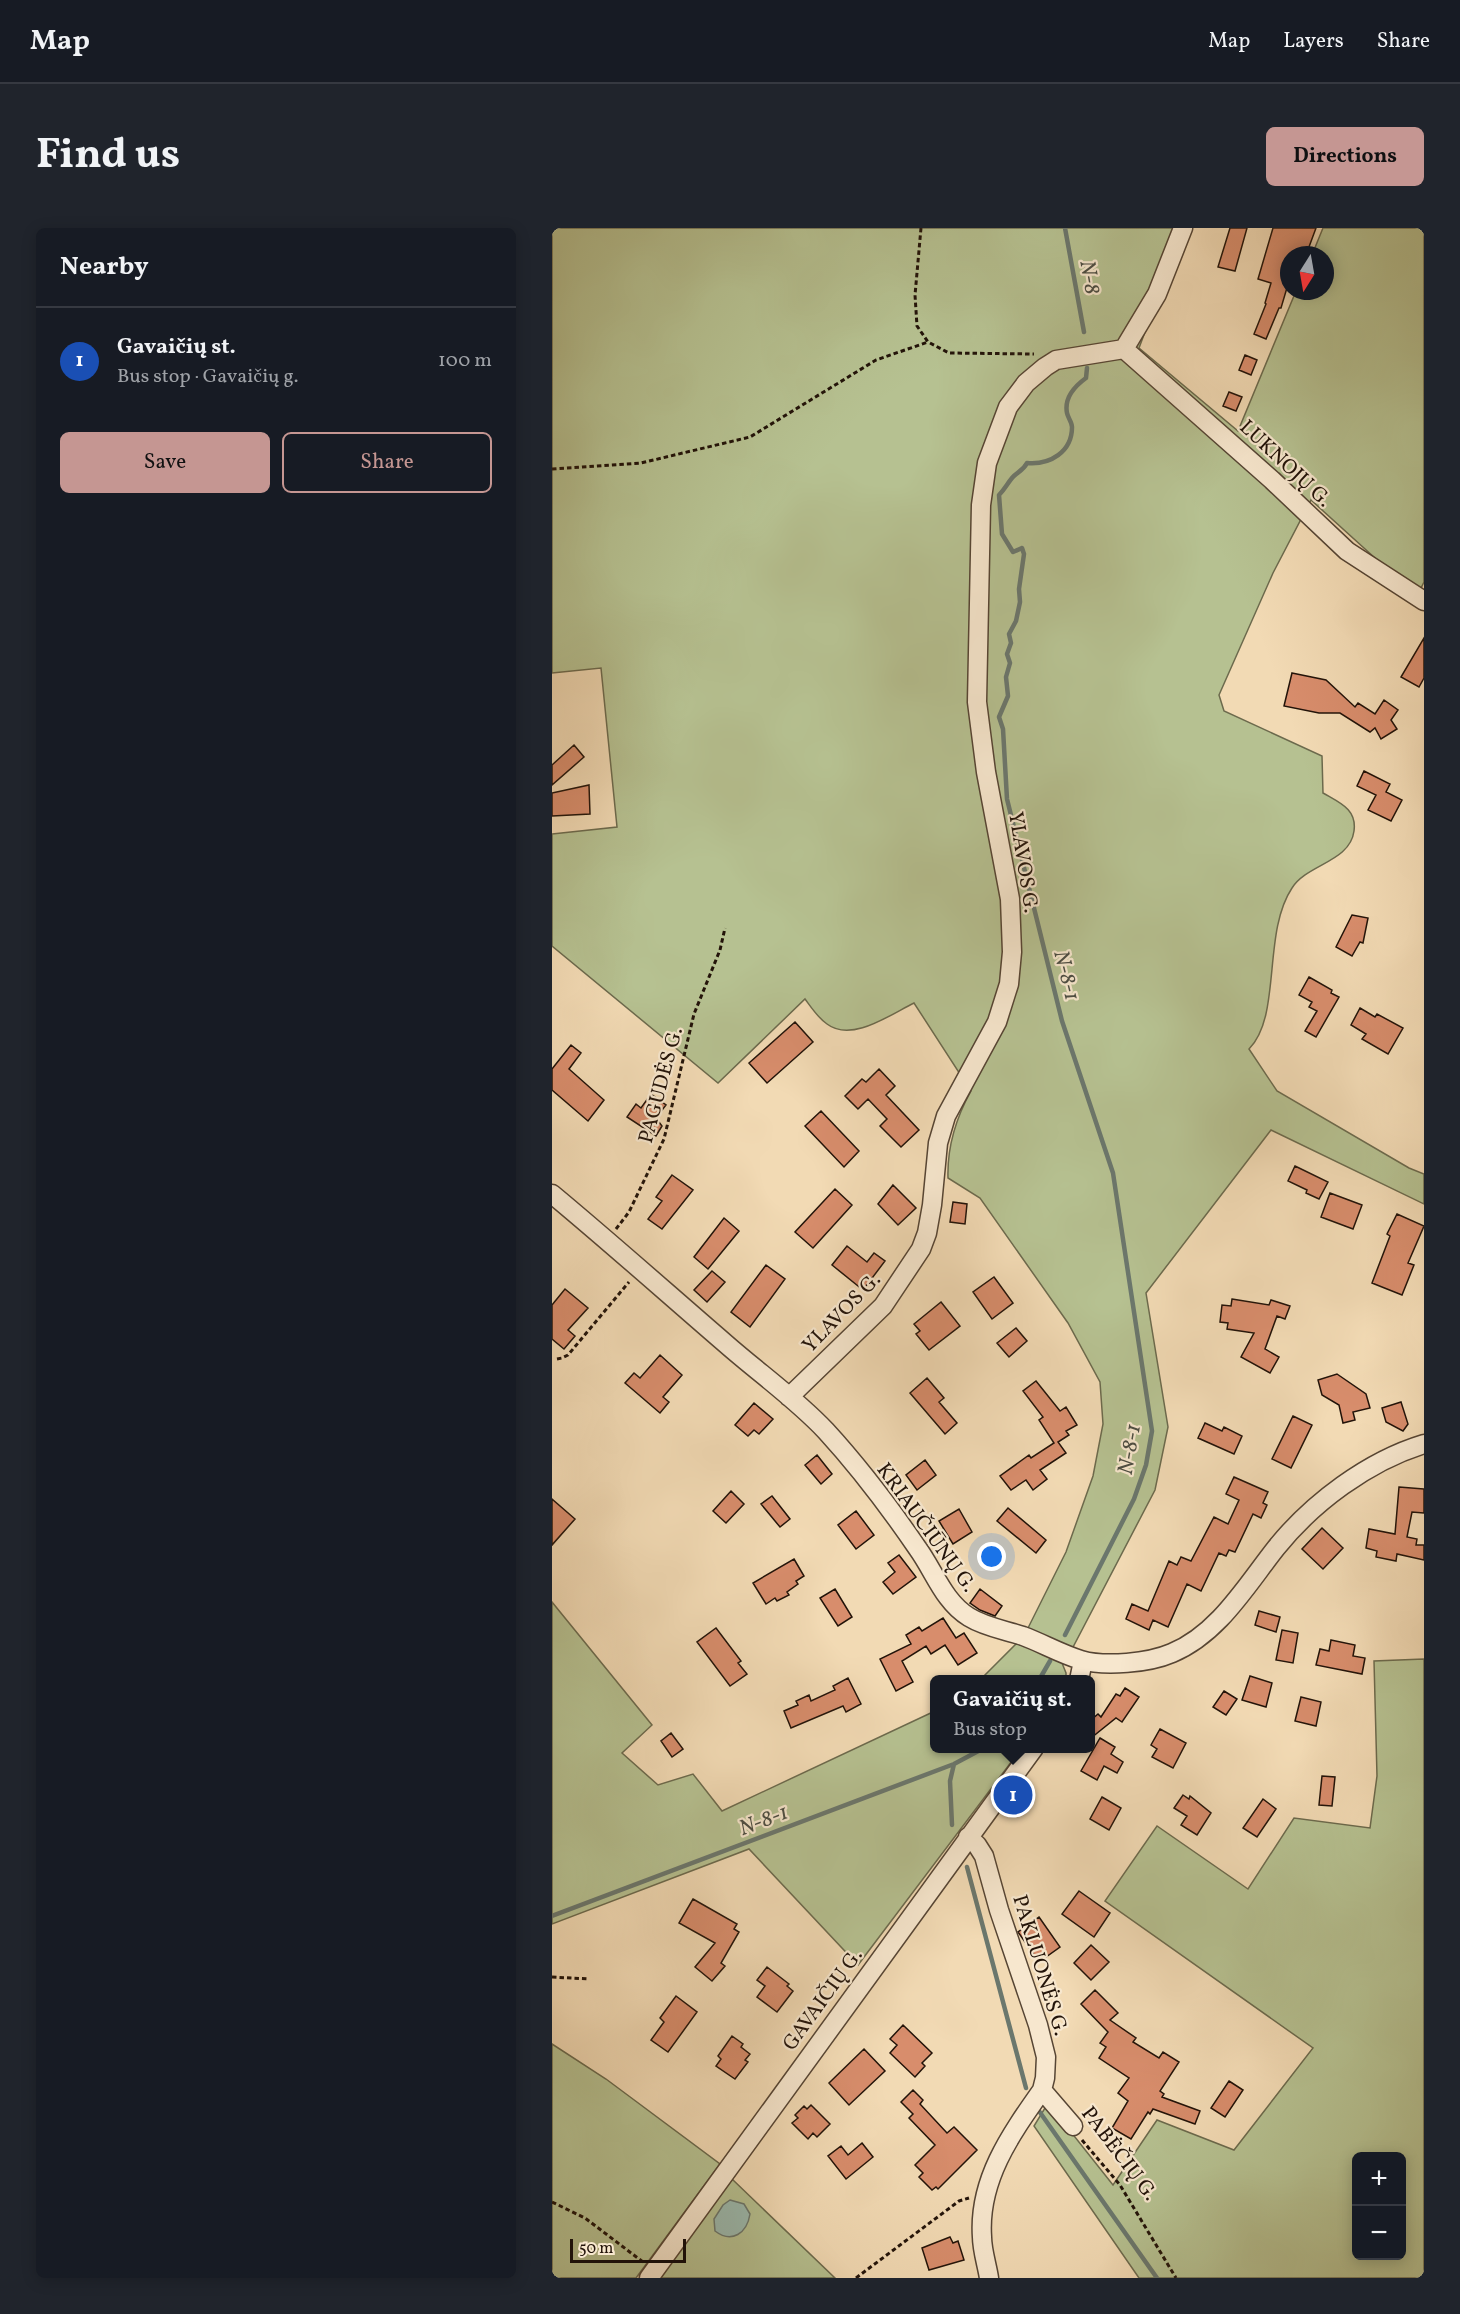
<!DOCTYPE html>
<html lang="en">
<head>
<meta charset="utf-8">
<style>
  :root { --surface:#171b24; --page:#20242c; --text:#f1f3f6; --muted:#9ea1a6; --line:#363941; --accent:#c59692 }
  body { margin:0; font-family:Vollkorn,serif; background:var(--page); color:var(--text) }
  .controls { position:absolute; right:18px; bottom:18px; display:grid; overflow:hidden; border-radius:9px; box-shadow:0 3px 15px #0003 }
  .controls button { width:54px; height:54px; display:grid; place-items:center; padding:0; border:0; border-bottom:2px solid var(--line); background:var(--surface); color:var(--text); font:30px sans-serif }
  .compass { position:absolute; left:728px; top:18px; width:54px; height:54px; border-radius:50%; background:var(--surface); box-shadow:0 3px 15px #0003; rotate:191deg }
  .scale { position:absolute; left:18px; bottom:15px; width:116px; box-sizing:border-box; padding-left:6px; border:3px solid #221309; border-top:0; font-size:16px; line-height:21px; white-space:nowrap; color:#221309; -webkit-text-stroke:4px #f7e7ce; paint-order:stroke }
  .you { position:absolute; left:440px; top:1329px; width:21px; height:21px; margin:-15px; border:4px solid #fff; border-radius:50%; background:#1a73e8; box-shadow:0 0 0 9px #1a73e833 }
  .badge { display:grid; place-items:center; width:39px; height:39px; border-radius:50%; background:var(--accent); color:#fff; font-size:20px; font-weight:700 }
  .pin { position:absolute; translate:-50% -50%; border:3px solid #fff; box-shadow:0 2px 6px #0006 }
  .popup { position:absolute; left:378px; top:1447px; width:165px; height:78px; box-sizing:border-box; display:grid; place-content:center; border-radius:9px; background:var(--surface); filter:drop-shadow(0 2px 4px #0005); font-size:20px; white-space:nowrap; color:var(--muted) }
  .popup b { font-size:22px; color:var(--text) }
  .popup::after { content:''; position:absolute; left:50%; top:100%; margin-left:-12px; border:12px solid transparent; border-top-color:var(--surface) }
  .list { margin:0; padding:0; list-style:none }
  h2 { display:flex; justify-content:space-between; align-items:center; height:78px; margin:0; padding:0 24px; font-size:26px }
  h2 small { font-size:20px; font-weight:400; color:var(--muted) }
  .list li { display:grid; grid-template-columns:39px 1fr auto; gap:18px; align-items:center; box-sizing:border-box; height:108px; padding:0 24px; border-top:2px solid var(--line) }
  .list b { display:block; font-size:22px; white-space:nowrap }
  .list p { margin:0; font-size:20px; white-space:nowrap; color:var(--muted) }
  .list em { font-size:20px; font-style:normal; color:var(--muted) }
  .actions { display:flex; gap:12px; padding:18px 24px }
  .actions a { flex:1; padding:14px 0; border:2px solid var(--accent); border-radius:9px; text-align:center; font-size:21px; color:var(--accent) }
  .actions .main { background:var(--accent); color:#111 }
  .map { position:relative; flex:none; width:872px; height:2050px; overflow:hidden; border-radius:9px }
  header { display:flex; align-items:center; gap:36px; box-sizing:border-box; height:84px; padding:0 30px; background:var(--surface); border-bottom:2px solid var(--line) }
  header strong { font-size:28px }
  nav { display:flex; gap:33px; margin-inline-start:auto; font-size:21px }
  .intro { display:flex; align-items:center; justify-content:space-between; box-sizing:border-box; height:144px; padding:0 36px }
  h1 { margin:0; font-size:42px }
  .button { padding:15px 27px; border-radius:9px; background:var(--accent); color:#111; font-size:21px; font-weight:700 }
  main { display:flex; gap:36px; padding:0 36px }
  aside { flex:1; background:var(--surface); border-radius:9px; box-shadow:0 3px 15px #0003 }
  .map>svg:first-child { display:block }
  .green { fill:#b6c191; stroke:#6c6a4d; stroke-width:1.5; fill-rule:evenodd }
  .water { fill:#9bbaaf; stroke:#6b776d; stroke-width:1.5 }
  .lines { fill:none; stroke-linecap:round; stroke-linejoin:round }
  .stream { stroke:#6b776d; stroke-width:4.5 }
  .building { fill:#d88d6c; stroke:#221309; stroke-width:1.5 }
  .minor-casing { stroke:#564534; stroke-width:21 }
  .path { stroke:#221309; stroke-width:3; stroke-dasharray:4.5 3; stroke-linecap:butt }
  .minor { stroke:#f7e7ce; stroke-width:18 }
  .labels { text-anchor:middle; stroke-width:4.5; stroke-linejoin:round; paint-order:stroke }
  .street-label { font-size:21px; fill:#221309; stroke:#f7e7ce }
  .water-label { font-size:22px; font-style:italic; fill:#4c4d43; stroke:#f7e7ce }
</style>
</head>
<body>
<header>
<strong>Map</strong>
<nav><a>Map</a><a>Layers</a><a>Share</a></nav>
</header>
<div class="intro"><h1>Find us</h1><a class="button">Directions</a></div>
<main>
<aside>
<h2>Nearby<small></small></h2>
<ul class="list">
<li><span class="badge" style="background:#1a4fb4">1</span><div><b>Gavaičių st.</b><p>Bus stop · Gavaičių g.</p></div><em>100 m</em></li>
</ul>
<div class="actions"><a class="main">Save</a><a>Share</a></div>
</aside>
<div class="map">
<svg width="872" height="2050" viewBox="0 0 872 2050">
  <rect width="100%" height="100%" fill="#f2dab4"/>
  <filter id="stains"><feTurbulence type="fractalNoise" baseFrequency=".00333" numOctaves="4"/><feColorMatrix values="0 0 0 0 .2 0 0 0 0 .09 0 0 0 0 .02 0 0 0 .5 -.17"/></filter>
  <radialGradient id="worn" r=".72"><stop offset=".6" stop-color="#630" stop-opacity="0"/><stop offset="1" stop-color="#630" stop-opacity=".3"/></radialGradient>
  <!-- green -->
  <path class="green" d="M0 0H632L587 120 686 203 744 63H773V27H760L771 0H872V354L867 364 834 340 759 272 721 345 667 467 672 483 770 528 771 565C788 575 805 581 802 603 798 634 755 636 740 660 710 705 730 788 697 821L725 863 857 940 872 946V976L719 902 594 1065 616 1199 603 1262 520 1421 475 1402 514 1324 541 1248 551 1196 548 1154 516 1095 428 970 396 950C395 918 404 890 419 863L362 775C339 786 300 815 275 796 266 790 259 779 253 771L166 855 0 718V606L65 599 49 440 0 445Z
    M0 1374 100 1497 70 1525 106 1557 141 1546 170 1583 383 1483V1520L469 1521 306 1737 197 1621 0 1696Z
    M466 1414 510 1435 514 1445V1451L428 1452Z
    M872 1431V2050H587L482 1898 496 1875 561 1957 605 1892 682 1922 761 1820 553 1673 605 1598 696 1661 742 1590 818 1600 825 1548 822 1433ZM804 1928H850V2028H804Z
    M0 1816 54 1851 168 1936 84 2050H0Z
    M180 1951 283 2050H108Z"/>
  <!-- water -->
  <path class="water" d="M178 1972 192 1976 198 1986C195 2005 180 2016 163 2003L162 1991 171 1977Z"/>
  <g class="lines">
    <!-- stream -->
    <path class="stream" d="M513 0 532 104
      M513 1407 582 1271 594 1237 600 1203 561 945 510 793 455 571 451 501 447 489 456 468 454 449 458 435 455 426 459 415 457 406 464 393 468 374 467 361 472 326 470 320 461 324 450 306 447 267C453 261 455 256 460 250 465 244 471 243 475 235 498 237 520 224 520 199 520 194 516 190 515 185 512 170 523 158 534 150L535 140
      M487 1452 498 1433
      M400 1597 398 1553 402 1536
      M415 1639 474 1860
      M0 1688 402 1536 432 1520
      M487 1883 605 2050"/>
  </g>
  <!-- building -->
  <path class="building" d="M678 0H695L683 43 666 39Z
    M721 0H764L754 27H737V53L729 80H727L714 111 702 106 714 76 713 75 719 55 706 51Z
    M693 127 705 132 699 147 687 142Z
    M677 164 690 169 684 183 671 178Z
    M872 410V450L867 459 849 449Z
    M740 445 774 452 803 479 806 475 823 486 832 472 846 482 839 492 845 501 829 511 823 500 818 504 788 485H767L732 478Z
    M22 517 32 529 0 557V537Z
    M812 543 838 556 834 564 850 572 839 593 816 582 824 567 805 558Z
    M37 557 38 586 0 588V565Z
    M800 687 816 690 811 715 808 714 800 728 784 719Z
    M757 749 780 762 779 765 787 769 764 809 753 803 765 783 757 779 760 774 747 767Z
    M808 780 823 789 825 786 851 800 836 826 810 811 814 806 799 797Z
    M243 794 261 814 215 855 197 835Z
    M19 817 29 825 17 841 52 872 36 893 0 862V841Z
    M327 841 343 858 334 867 367 902 349 919 328 898 335 891 316 871 306 881 293 868 310 851 314 854Z
    M99 866 114 877 104 890 110 898 104 908 75 889 84 876 89 880Z
    M269 883 307 923 292 939 253 898Z
    M743 938 776 954 767 971 754 965 755 962 736 953Z
    M120 947 141 962 110 1001 96 991 110 973 104 969Z
    M341 957 364 980 346 997 326 976Z
    M283 961 300 977 261 1020 243 1004Z
    M778 965 810 977 801 1001 769 989Z
    M401 974 415 976 413 996 398 994Z
    M845 986 872 998 856 1035 862 1037 850 1067 820 1055 838 1008 835 1006Z
    M172 990 187 1003 156 1041 142 1029Z
    M295 1018 315 1034 322 1025 333 1033 311 1062 280 1037Z
    M214 1037 233 1051 198 1099 179 1084Z
    M160 1043 173 1054 155 1074 142 1062Z
    M442 1049 461 1075 440 1091 421 1064Z
    M13 1061 36 1080 16 1102 23 1108 12 1121 0 1111V1077Z
    M680 1071 717 1077 719 1072 738 1078 733 1091 725 1088 713 1121 727 1129 718 1145 689 1129 702 1105 675 1101 676 1095 668 1094 670 1077 679 1078Z
    M389 1074 408 1098 377 1122 364 1106 368 1103 362 1096Z
    M464 1100 475 1113 457 1129 445 1115Z
    M108 1127 130 1147 111 1169 117 1174 108 1185 73 1155 82 1145 88 1150Z
    M785 1146 814 1166 818 1180 801 1184 803 1192 791 1195 787 1177 770 1167 766 1152Z
    M375 1150 392 1170 387 1174 405 1195 393 1206 358 1165Z
    M484 1153 508 1183 514 1179 525 1197 514 1203 517 1207 506 1214 514 1225 488 1242 495 1251 481 1262 474 1252 459 1262 448 1248 477 1227 479 1230 502 1215 487 1192 491 1189 471 1163Z
    M849 1174 856 1196 851 1203 834 1194 830 1180Z
    M202 1175 221 1191 207 1206 202 1202 196 1208 183 1197Z
    M741 1188 760 1197 739 1240 720 1231Z
    M653 1195 670 1203 672 1199 690 1208 682 1226 646 1210Z
    M265 1227 280 1246 269 1256 253 1237Z
    M373 1232 384 1247 365 1262 354 1247Z
    M682 1249 716 1264 711 1275 715 1277 709 1290 701 1286 683 1324 677 1322 674 1328 667 1325 649 1363 635 1356 616 1399 601 1392 597 1402 574 1391 580 1376 596 1383 617 1333 625 1337 629 1329 639 1333 662 1289 676 1296 687 1272 674 1266Z
    M847 1259 872 1261V1285L860 1284 855 1309 865 1311 864 1317H872V1332L845 1326 844 1333 824 1329 825 1323 814 1320 817 1301 843 1306Z
    M179 1263 192 1276 174 1295 161 1283Z
    M220 1268 238 1291 228 1299 209 1276Z
    M0 1271 23 1291 0 1317Z
    M456 1280 494 1312 484 1325 445 1293Z
    M407 1281 420 1304 401 1316 387 1293Z
    M304 1283 322 1307 304 1321 286 1297Z
    M770 1300 791 1320 771 1341 750 1321Z
    M347 1327 364 1349 341 1366 331 1354 343 1344 336 1335Z
    M242 1331 252 1348 244 1353 246 1356 235 1364 237 1367 225 1373 223 1370 214 1376 201 1355Z
    M283 1361 300 1389 286 1398 268 1370Z
    M428 1361 450 1378 443 1388 428 1382 418 1375Z
    M707 1383 728 1389 724 1404 703 1397Z
    M391 1390 404 1410 412 1405 425 1425 406 1437 393 1417 379 1426 374 1418 350 1433 361 1454 344 1463 328 1431 359 1416 354 1407 367 1399 370 1403Z
    M164 1400 189 1433 186 1435 195 1446 178 1458 145 1414Z
    M730 1402 746 1405 741 1435 724 1432Z
    M779 1412 803 1417 801 1428 813 1430 810 1446 764 1437 768 1421 777 1423Z
    M698 1448 720 1455 714 1479 690 1472Z
    M296 1450 309 1476 294 1484 291 1478 239 1500 232 1483 246 1477 244 1473 257 1467 259 1473 283 1462 281 1458Z
    M573 1460 587 1469 570 1494 564 1490 539 1510V1492L546 1486 549 1489 564 1466 568 1468Z
    M672 1463 685 1471 674 1487 661 1479Z
    M749 1469 769 1474 764 1498 743 1493Z
    M608 1501 634 1515 621 1540 600 1529 605 1521 599 1517Z
    M119 1505 131 1521 120 1529 109 1513Z
    M548 1510 563 1519 559 1526 571 1534 565 1545 552 1538 545 1552 529 1543Z
    M770 1548 783 1549 780 1578 767 1577Z
    M631 1567 637 1571 638 1568 659 1585 645 1607 629 1597 635 1588 622 1580Z
    M550 1569 569 1580 557 1602 538 1591Z
    M711 1571 724 1581 705 1609 691 1600Z
    M527 1663 558 1685 542 1709 510 1686Z
    M141 1671 185 1696 182 1701 187 1704 169 1735 173 1738 160 1753 143 1739 163 1715 127 1695Z
    M487 1689 508 1719 487 1734 466 1704Z
    M539 1717 557 1734 539 1752 522 1735Z
    M215 1739 237 1756 235 1758 241 1763 225 1784 205 1769 213 1758 205 1752Z
    M543 1762 566 1785 558 1792 584 1810 581 1814 607 1830 611 1824 627 1834 608 1863 612 1866 610 1869 648 1883 643 1896 601 1881 598 1886 596 1884 579 1911 560 1900 576 1873 566 1865 577 1850 547 1830 554 1819 548 1815 556 1804 529 1776Z
    M124 1768 145 1784 116 1824 99 1812 112 1794 108 1790Z
    M351 1797 380 1825 370 1835 373 1838 363 1849 338 1825 345 1817 338 1811Z
    M180 1808 191 1816 189 1819 198 1826 193 1832 196 1834 183 1851 164 1838 169 1831 166 1828Z
    M312 1821 333 1843 297 1877 277 1855Z
    M677 1853 691 1862 673 1889 659 1880Z
    M361 1862 371 1872 368 1876 395 1905 402 1899 425 1922 386 1961 384 1959 380 1962 367 1949 371 1945 363 1937 383 1917 357 1890 361 1886 349 1874Z
    M259 1877 278 1896 265 1909 261 1905 256 1911 240 1895 246 1890 243 1887 252 1878 255 1881Z
    M310 1915 321 1929 294 1951 276 1928 289 1918 296 1927Z
    M398 2009 401 2015 406 2013 412 2032 377 2042 370 2020Z"/>
  <g class="lines">
    <!-- minor casing -->
    <g class="minor-casing">
      <path id="minor" d="M572 121 720 252 795 323 872 373
        M572 121 605 66 631 0
        M0 966C59 1015 116 1066 174 1116 207 1145 244 1171 274 1203 307 1239 338 1280 366 1321 382 1343 392 1374 417 1389 433 1399 453 1402 471 1408 490 1415 509 1426 529 1432 553 1439 597 1435 620 1425 666 1406 694 1358 724 1320 760 1275 816 1233 872 1216
        M237 1169 331 1078 369 1021 375 1005 380 977 386 915 394 888 445 794 457 756 460 724 458 671 434 544 425 474 429 277 435 235 456 179 474 155 493 139 504 132 572 121
        M527 1452 531 1433
        M416 1609 425 1617 432 1628 447 1682 486 1797 494 1829 493 1850 490 1862C459 1906 426 1952 430 2009 430 2022 435 2037 437 2050
        M490 1862 521 1898
        M97 2050 482 1520"/>
    </g>
    <!-- path -->
    <path class="path" d="M369 0 363 67 365 98 376 114 397 125 482 126
      M0 241 89 235 198 209 324 132 376 114
      M64 1001 77 984 112 911 142 786 168 722 173 700
      M5 1131 10 1130 16 1127 77 1054
      M0 1749 37 1751
      M530 1912 568 1957 624 2050
      M0 1974 33 1990 91 2034
      M304 2050 407 1973 417 1970"/>
    <!-- minor -->
    <use href="#minor" class="minor"/>
  </g>
  <g class="labels">
    <!-- street labels -->
    <g class="street-label">
      <text transform="translate(734 235) rotate(43)" y="7">LUKNOJŲ G.</text>
      <text transform="translate(472 634) rotate(81)" y="7">YLAVOS G.</text>
      <text transform="translate(108 857) rotate(-75)" y="7">PAGUDĖS G.</text>
      <text transform="translate(289 1084) rotate(-46)" y="7">YLAVOS G.</text>
      <text transform="translate(375 1299) rotate(54)" y="7">KRIAUČIŪNŲ G.</text>
      <text transform="translate(489 1737) rotate(73)" y="7">PAKLUONĖS G.</text>
      <text transform="translate(270 1771) rotate(-54)" y="7">GAVAIČIŲ G.</text>
      <text transform="translate(568 1925) rotate(53)" y="7">PABĖČIŲ G.</text>
    </g>
    <!-- water labels -->
    <g class="water-label">
      <text transform="translate(539 49) rotate(80)" y="8">N-8</text>
      <text transform="translate(516 747) rotate(76)" y="8">N-8-1</text>
      <text transform="translate(576 1221) rotate(-80)" y="8">N-8-1</text>
      <text transform="translate(211 1591) rotate(-21)" y="8">N-8-1</text>
    </g>
  </g>
  <rect width="100%" height="100%" filter="url(#stains)"/>
  <rect width="100%" height="100%" fill="url(#worn)"/>
</svg>
<div class="controls">
<button>+</button>
<button>−</button>
</div>
<svg class="compass" viewBox="-18 -18 36 36"><path d="M0-13l5 13h-10z" fill="#e53935"/><path d="M0 13l5-13h-10z" fill="#9ea1a6"/></svg>
<div class="scale">50 m</div>
<div class="you"></div>
<div class="pin badge" style="left:461px;top:1567px;background:#1a4fb4">1</div>
<div class="popup"><b>Gavaičių st.</b>Bus stop</div>
</div>
</main>
</body>
</html>
